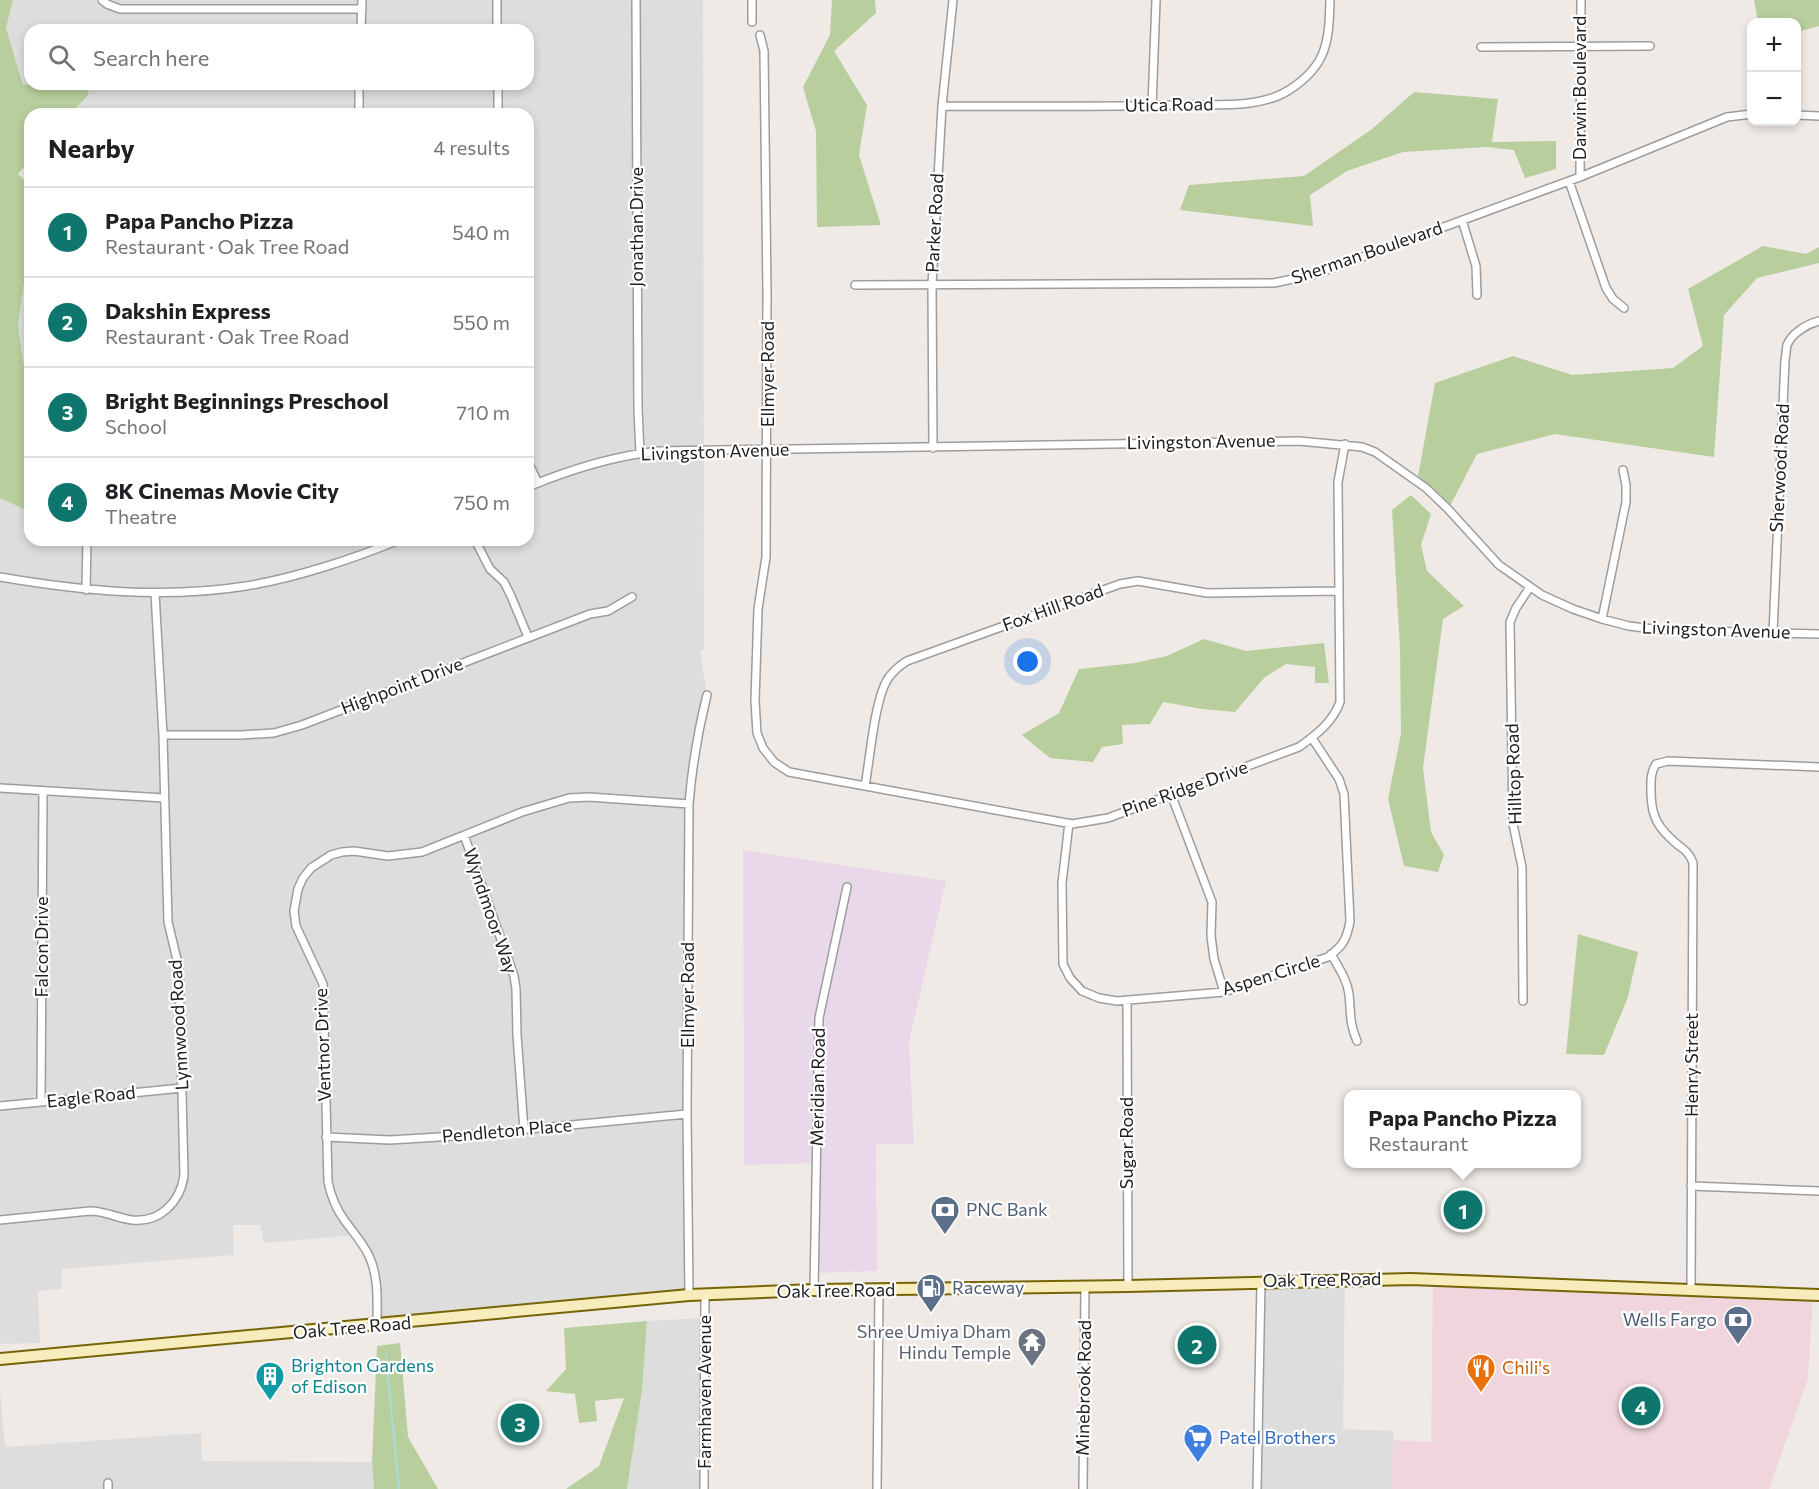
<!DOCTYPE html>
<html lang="en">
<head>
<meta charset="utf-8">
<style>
  :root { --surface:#fff; --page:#f2f2f2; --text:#202124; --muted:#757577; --line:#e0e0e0; --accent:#0f766e }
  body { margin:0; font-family:Commissioner,sans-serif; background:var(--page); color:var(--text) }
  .controls { position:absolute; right:18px; top:18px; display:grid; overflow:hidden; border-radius:12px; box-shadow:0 3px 9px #0003 }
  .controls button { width:54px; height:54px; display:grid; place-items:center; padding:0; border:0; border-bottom:2px solid var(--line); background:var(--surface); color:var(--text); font:30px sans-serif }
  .you { position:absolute; left:1028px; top:662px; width:21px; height:21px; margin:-15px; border:4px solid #fff; border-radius:50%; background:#1a73e8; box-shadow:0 0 0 9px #1a73e833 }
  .badge { display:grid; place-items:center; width:39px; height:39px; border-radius:50%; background:var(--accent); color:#fff; font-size:20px; font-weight:700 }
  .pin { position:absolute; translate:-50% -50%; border:3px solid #fff; box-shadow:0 2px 6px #0006 }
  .popup { position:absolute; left:1344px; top:1090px; width:237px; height:78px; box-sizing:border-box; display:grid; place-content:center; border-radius:12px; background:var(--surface); filter:drop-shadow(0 2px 4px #0005); font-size:20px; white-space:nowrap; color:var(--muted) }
  .popup b { font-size:22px; color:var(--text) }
  .popup::after { content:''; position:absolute; left:50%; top:100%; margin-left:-12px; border:12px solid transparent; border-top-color:var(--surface) }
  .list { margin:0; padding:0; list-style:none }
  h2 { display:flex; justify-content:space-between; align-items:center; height:78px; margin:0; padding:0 24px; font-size:26px }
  h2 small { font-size:20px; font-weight:400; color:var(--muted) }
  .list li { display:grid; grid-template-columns:39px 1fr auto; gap:18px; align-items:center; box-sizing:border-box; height:90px; padding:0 24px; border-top:2px solid var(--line) }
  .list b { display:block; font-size:22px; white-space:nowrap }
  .list p { margin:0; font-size:20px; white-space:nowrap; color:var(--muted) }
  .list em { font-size:20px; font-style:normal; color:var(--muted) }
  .icon { flex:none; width:33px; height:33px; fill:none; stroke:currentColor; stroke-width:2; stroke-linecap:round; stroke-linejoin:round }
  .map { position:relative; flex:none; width:1819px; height:1489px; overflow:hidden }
  .search { position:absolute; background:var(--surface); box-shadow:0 3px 9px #0003; left:24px; top:24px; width:510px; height:66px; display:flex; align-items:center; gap:15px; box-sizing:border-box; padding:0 21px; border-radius:18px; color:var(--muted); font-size:22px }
  .panel { position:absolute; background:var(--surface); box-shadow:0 3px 9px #0003; left:24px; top:108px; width:510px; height:438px; border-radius:18px }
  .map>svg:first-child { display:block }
  .residential { fill:#dedddd }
  .commercial { fill:#f0d6dc }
  .industrial { fill:#e8d8e9 }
  .forest { fill:#b8ce9c }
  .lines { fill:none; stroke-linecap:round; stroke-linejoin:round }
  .stream { stroke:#a8dcdb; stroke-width:2 }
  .street-casing { stroke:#9d9d9d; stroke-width:10 }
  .secondary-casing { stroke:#766507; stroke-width:14 }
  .street { stroke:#fff; stroke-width:7 }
  .secondary { stroke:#f8ecbc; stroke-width:10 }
  .labels { text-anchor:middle; stroke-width:4.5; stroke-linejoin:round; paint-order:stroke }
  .street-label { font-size:18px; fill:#202020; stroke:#fff }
  .service-label { font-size:18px; fill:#4e5e75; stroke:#fff; text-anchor:start }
  .worship-label { font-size:18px; fill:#5b616d; stroke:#fff; text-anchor:end }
  .culture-label { font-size:18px; fill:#0d838f; stroke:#fff; text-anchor:start }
  .food-label { font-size:18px; fill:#c56008; stroke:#fff; text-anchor:start }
  .shop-label { font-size:18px; fill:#366cbe; stroke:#fff; text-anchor:start }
</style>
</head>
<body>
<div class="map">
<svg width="1819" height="1489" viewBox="0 0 1819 1489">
  <rect width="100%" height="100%" fill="#f0eae6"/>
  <!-- residential -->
  <path class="residential" d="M13 0H703L704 649 700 651 707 695 691 778 689 1295 377 1326 374 1271 356 1235 264 1243 260 1225H233L234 1255 62 1269 61 1289 38 1291 40 1343 0 1344V498L30 512V540H528V114H71L89 95 85 84H528V30H30V84H38L23 85 6 28Z
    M30 238V408L18 326Z
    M1345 1280 1343 1429 1393 1431V1489H1257L1261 1282Z
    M705 1318 709 1489H627L642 1390 647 1321Z
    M0 1390 5 1447 201 1433 202 1461 372 1462 374 1489H0Z"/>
  <!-- commercial -->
  <path class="commercial" d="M1433 1279 1813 1295 1808 1379 1769 1489H1392L1393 1440 1431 1442Z"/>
  <!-- industrial -->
  <path class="industrial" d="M743 850 946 881 909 1042 914 1144H876L877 1271 815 1273V1163L744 1165Z"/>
  <!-- forest -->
  <path class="forest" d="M0 0H13L6 28 23 85 85 84 89 94 71 114H30V160L18 174 30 186V238L18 326 30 408V474L25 494 30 502V512L0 498Z
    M832 0H875L876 13 834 51 867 105 859 155 881 225 817 227 816 131 803 87 830 35Z
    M1754 0H1819V26L1797 32 1796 22H1758Z
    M1414 92 1498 99 1492 142 1556 141V169L1525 178 1514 150 1487 147 1403 152 1347 171 1310 195 1313 226 1180 210 1189 185 1304 176 1372 129Z
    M1763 246 1806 254 1819 247V263L1757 278 1724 315 1714 457 1555 434 1477 454 1448 510 1417 482 1435 383 1513 356 1572 375 1673 368 1703 346 1688 289Z
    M1411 495 1431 514 1421 545 1427 571 1464 606 1443 619 1423 768 1431 832 1444 855 1438 872 1404 866 1388 799 1401 734 1400 648 1392 510Z
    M1204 639 1246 651 1324 643 1329 683H1315V667L1286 664 1265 677 1235 712 1202 709 1163 702 1150 724 1122 725 1123 744 1102 747 1093 762 1050 758 1022 735 1059 713 1079 669 1135 663 1167 656Z
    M1578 934 1638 952 1628 997 1604 1055 1566 1054Z
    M647 1321 642 1390 627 1489H566L599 1466 624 1398 595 1401 597 1421 579 1423 575 1394 546 1391 566 1369 564 1328Z
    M400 1343 408 1437 438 1489H374L372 1462 377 1346Z"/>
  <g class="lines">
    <!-- stream -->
    <path class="stream" d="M386 1355 399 1489"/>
    <!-- street casing -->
    <g class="street-casing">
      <path id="street" d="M102 0 107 4 120 9H362
        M497 0V30
        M636 0 638 409 640 453
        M752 0V22
        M361 30 362 0
        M760 35 764 51 767 293 766 557 758 609 755 701 757 733 763 748 774 762 789 772 1072 824 1108 818 1299 747C1316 735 1333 722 1340 702L1338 482 1345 444
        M1481 47 1650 46
        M359 84V114
        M942 106C1022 106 1101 107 1181 105 1214 104 1260 109 1289 90 1327 66 1329 42 1330 0
        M1152 106 1156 0
        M498 114V84
        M1796 115 1819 116
        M1580 177 1581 0
        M1569 181 1606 288 1613 299 1624 308
        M1462 220 1476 266 1477 295
        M855 285 1274 283 1316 274 1580 177 1727 117 1752 114
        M933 448 932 285 942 106 953 0
        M528 462 538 483
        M528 487C571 469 613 456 659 451L1299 441 1362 447 1375 452 1426 488 1447 508 1499 565 1542 595 1573 609 1602 619 1629 626 1661 630 1819 634
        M475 540 490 569 504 582 511 596 528 637
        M0 577C81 591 164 599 246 586 295 578 353 559 399 540
        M86 590 87 540
        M1602 619 1626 502V485L1623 470
        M1773 633 1785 360C1786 356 1786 350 1787 345 1792 333 1807 324 1819 321
        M163 735H241L274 733 302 725 590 614 608 611 632 597
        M865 786C870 759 874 703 887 680 892 672 899 666 907 661L1120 584 1138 581 1207 593 1339 591
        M0 788 164 798
        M1171 794 1212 902 1211 936 1214 959 1224 992
        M1069 823 1062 883 1063 964 1070 978 1082 991 1099 998 1117 1001 1224 992 1328 957C1343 946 1347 939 1350 921L1344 794 1339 779 1312 738
        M464 835 514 976 516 989 517 1035 524 1130
        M1331 954C1338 967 1347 979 1349 994 1351 1012 1349 1023 1357 1041
        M1127 1000 1128 1286
        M1523 1001 1522 867 1513 824 1510 622 1516 608 1530 587
        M41 1102 43 791
        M0 1106 182 1088
        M326 1137 390 1140 455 1136 687 1114
        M1691 1186 1819 1191
        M0 1220 90 1211C105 1211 117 1218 132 1220 160 1223 180 1202 184 1176L179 968 168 922 163 735 155 593
        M814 1290 819 1018 847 887
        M1691 1291 1693 863C1690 854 1685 850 1678 845 1659 829 1651 818 1651 792 1651 782 1650 773 1656 764L1668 761 1819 767
        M689 1295 687 1114 689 804C692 767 698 731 707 695
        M377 1326C377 1302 379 1277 369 1256 363 1243 353 1232 345 1221 336 1209 331 1196 328 1182L323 984 296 926 294 911 298 889 303 878 311 868 331 855 342 852 354 851 388 856 422 852 522 812 569 798 589 797 689 804
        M108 1489V1483
        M704 1489 705 1294
        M877 1489 879 1290
        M1083 1489 1085 1287
        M1257 1489 1261 1282"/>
    </g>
    <!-- secondary casing -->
    <g class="secondary-casing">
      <path id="secondary" d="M0 1359 689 1295 814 1290 1128 1286 1411 1279 1819 1295"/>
    </g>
    <!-- street -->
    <use href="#street" class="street"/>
    <!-- secondary -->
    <use href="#secondary" class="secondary"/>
  </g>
  <!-- icons -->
  <defs>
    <g id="bank-pin" transform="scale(1.5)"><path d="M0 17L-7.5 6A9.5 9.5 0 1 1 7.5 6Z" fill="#5c6f8a" stroke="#fff"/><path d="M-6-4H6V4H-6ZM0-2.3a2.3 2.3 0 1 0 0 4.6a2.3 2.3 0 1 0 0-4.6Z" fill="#fff"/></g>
    <g id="fuel-pin" transform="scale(1.5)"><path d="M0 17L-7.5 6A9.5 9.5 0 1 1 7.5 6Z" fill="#5c6f8a" stroke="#fff"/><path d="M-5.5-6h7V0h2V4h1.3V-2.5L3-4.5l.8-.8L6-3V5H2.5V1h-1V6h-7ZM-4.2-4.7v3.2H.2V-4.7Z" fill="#fff"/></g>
    <g id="temple-pin" transform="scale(1.5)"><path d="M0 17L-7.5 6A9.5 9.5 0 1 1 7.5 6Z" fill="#6b7280" stroke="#fff"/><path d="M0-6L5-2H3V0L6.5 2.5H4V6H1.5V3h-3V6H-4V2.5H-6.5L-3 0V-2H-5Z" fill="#fff"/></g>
    <g id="restaurant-pin" transform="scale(1.5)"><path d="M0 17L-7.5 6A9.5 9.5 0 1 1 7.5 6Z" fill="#e8710a" stroke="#fff"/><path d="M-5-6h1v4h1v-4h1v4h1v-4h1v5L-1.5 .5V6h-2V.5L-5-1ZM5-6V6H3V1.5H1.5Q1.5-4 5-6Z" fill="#fff"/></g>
    <g id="building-pin" transform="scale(1.5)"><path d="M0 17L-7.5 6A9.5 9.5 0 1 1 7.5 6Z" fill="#0f9aa8" stroke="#fff"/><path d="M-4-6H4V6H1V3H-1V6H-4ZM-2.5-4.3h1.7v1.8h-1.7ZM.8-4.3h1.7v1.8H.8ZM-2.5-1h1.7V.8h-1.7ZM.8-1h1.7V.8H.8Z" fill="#fff"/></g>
    <g id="supermarket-pin" transform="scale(1.5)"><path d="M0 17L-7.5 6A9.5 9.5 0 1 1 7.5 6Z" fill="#3f7fe0" stroke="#fff"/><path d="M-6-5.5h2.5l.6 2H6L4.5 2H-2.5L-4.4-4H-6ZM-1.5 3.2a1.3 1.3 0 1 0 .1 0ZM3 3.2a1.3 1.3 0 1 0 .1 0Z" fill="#fff"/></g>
  </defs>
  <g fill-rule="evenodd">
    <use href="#bank-pin" x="945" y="1210"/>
    <use href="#fuel-pin" x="931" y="1288"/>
    <use href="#bank-pin" x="1738" y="1320"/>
    <use href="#temple-pin" x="1032" y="1342"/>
    <use href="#restaurant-pin" x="1481" y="1368"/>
    <use href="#building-pin" x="270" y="1376"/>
    <use href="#supermarket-pin" x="1198" y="1438"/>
  </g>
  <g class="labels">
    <!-- street labels -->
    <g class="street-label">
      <text transform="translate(1580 88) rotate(-90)" y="6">Darwin Boulevard</text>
      <text transform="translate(1169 105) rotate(-1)" y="6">Utica Road</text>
      <text transform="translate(935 223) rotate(-87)" y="6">Parker Road</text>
      <text transform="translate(637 227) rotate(-90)" y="6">Jonathan Drive</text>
      <text transform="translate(1367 253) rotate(-19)" y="6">Sherman Boulevard</text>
      <text transform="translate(768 374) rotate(-90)" y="6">Ellmyer Road</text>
      <text transform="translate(1201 442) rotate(-1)" y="6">Livingston Avenue</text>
      <text transform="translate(715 452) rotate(-2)" y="6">Livingston Avenue</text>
      <text transform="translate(1780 468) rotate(-87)" y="6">Sherwood Road</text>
      <text transform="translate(1053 608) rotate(-20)" y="6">Fox Hill Road</text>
      <text transform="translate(1716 630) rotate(2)" y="6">Livingston Avenue</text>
      <text transform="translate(402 686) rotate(-21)" y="6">Highpoint Drive</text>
      <text transform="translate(1514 774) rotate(-92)" y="6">Hilltop Road</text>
      <text transform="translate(1185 789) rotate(-20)" y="6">Pine Ridge Drive</text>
      <text transform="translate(490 911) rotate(71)" y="6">Wyndmoor Way</text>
      <text transform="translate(42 947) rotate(-90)" y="6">Falcon Drive</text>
      <text transform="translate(1271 975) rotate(-17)" y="6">Aspen Circle</text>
      <text transform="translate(688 995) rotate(-90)" y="6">Ellmyer Road</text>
      <text transform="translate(179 1025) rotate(-93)" y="6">Lynnwood Road</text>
      <text transform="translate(323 1045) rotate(-92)" y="6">Ventnor Drive</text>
      <text transform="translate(1692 1065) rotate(-90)" y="6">Henry Street</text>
      <text transform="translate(818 1087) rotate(-89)" y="6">Meridian Road</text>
      <text transform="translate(91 1097) rotate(-6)" y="6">Eagle Road</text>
      <text transform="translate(507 1131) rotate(-5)" y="6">Pendleton Place</text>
      <text transform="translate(1127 1143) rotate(-90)" y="6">Sugar Road</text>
      <text transform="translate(1322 1280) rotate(-1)" y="6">Oak Tree Road</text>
      <text transform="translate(836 1291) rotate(-1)" y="6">Oak Tree Road</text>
      <text transform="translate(352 1328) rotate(-5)" y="6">Oak Tree Road</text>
      <text transform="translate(1084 1388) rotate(-89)" y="6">Minebrook Road</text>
      <text transform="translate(705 1392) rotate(-90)" y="6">Farmhaven Avenue</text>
    </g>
    <!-- service labels -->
    <g class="service-label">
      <text x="966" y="1216">PNC Bank</text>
      <text x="952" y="1294">Raceway</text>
      <text x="1717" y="1326" text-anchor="end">Wells Fargo</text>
    </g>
    <!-- worship labels -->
    <g class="worship-label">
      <text x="1011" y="1338">Shree Umiya Dham<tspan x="1011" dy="21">Hindu Temple</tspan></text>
    </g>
    <!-- culture labels -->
    <g class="culture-label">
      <text x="291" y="1372">Brighton Gardens<tspan x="291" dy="21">of Edison</tspan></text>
    </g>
    <!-- food labels -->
    <g class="food-label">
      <text x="1502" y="1374">Chili's</text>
    </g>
    <!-- shop labels -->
    <g class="shop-label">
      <text x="1219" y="1444">Patel Brothers</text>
    </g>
  </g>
</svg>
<div class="controls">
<button>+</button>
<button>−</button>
</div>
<div class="you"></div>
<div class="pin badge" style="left:1463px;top:1210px">1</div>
<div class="popup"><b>Papa Pancho Pizza</b>Restaurant</div>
<div class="pin badge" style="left:1197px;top:1345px">2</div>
<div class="pin badge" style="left:520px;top:1423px">3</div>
<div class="pin badge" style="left:1641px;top:1406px">4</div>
<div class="search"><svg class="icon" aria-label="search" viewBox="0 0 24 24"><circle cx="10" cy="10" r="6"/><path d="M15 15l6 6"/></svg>Search here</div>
<section class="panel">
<h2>Nearby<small>4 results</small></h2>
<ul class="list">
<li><span class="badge">1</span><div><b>Papa Pancho Pizza</b><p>Restaurant · Oak Tree Road</p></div><em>540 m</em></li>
<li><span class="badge">2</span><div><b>Dakshin Express</b><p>Restaurant · Oak Tree Road</p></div><em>550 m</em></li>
<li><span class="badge">3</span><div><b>Bright Beginnings Preschool</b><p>School</p></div><em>710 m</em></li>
<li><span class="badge">4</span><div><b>8K Cinemas Movie City</b><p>Theatre</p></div><em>750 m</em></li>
</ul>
</section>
</div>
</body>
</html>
